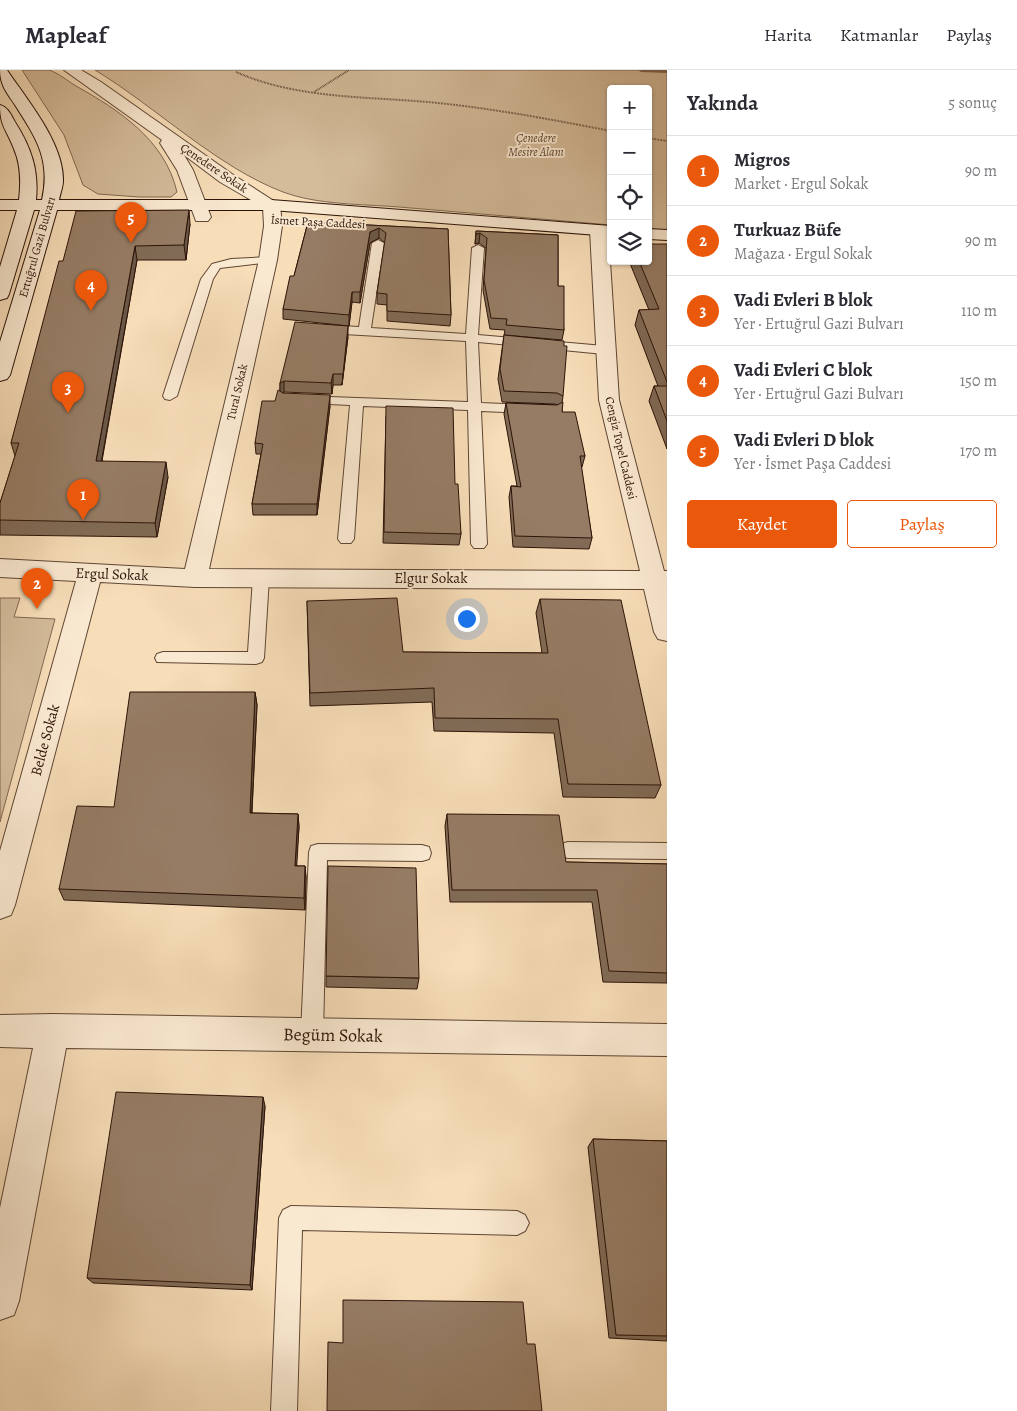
<!DOCTYPE html>
<html lang="tr">
<head>
<meta charset="utf-8">
<style>
  :root { --surface:#fff; --page:#f7f7f7; --text:#2b2b33; --muted:#7c7c81; --line:#e1e1e2; --accent:#ea580c }
  body { margin:0; font-family:Alegreya,serif; background:var(--page); color:var(--text) }
  .controls { position:absolute; right:15px; top:15px; display:grid; overflow:hidden; border-radius:5px; box-shadow:0 1px 4px #0004 }
  .controls button { width:45px; height:45px; display:grid; place-items:center; padding:0; border:0; border-bottom:1px solid var(--line); background:var(--surface); color:var(--text); font:25px sans-serif }
  .you { position:absolute; left:466px; top:548px; width:18px; height:18px; margin:-12px; border:4px solid #fff; border-radius:50%; background:#1a73e8; box-shadow:0 0 0 8px #1a73e833 }
  .badge { display:grid; place-items:center; width:32px; height:32px; border-radius:50%; background:var(--accent); color:#fff; font-size:16px; font-weight:700 }
  .pin { position:absolute; translate:-50% -41px; filter:drop-shadow(0 1px 2px #0008) }
  .pin::after { content:''; position:absolute; top:26px; width:18px; height:15px; background:inherit; clip-path:polygon(0 0,100% 0,50% 100%) }
  .list { margin:0; padding:0; list-style:none }
  h2 { display:flex; justify-content:space-between; align-items:center; height:65px; margin:0; padding:0 20px; font-size:21px }
  h2 small { font-size:16px; font-weight:400; color:var(--muted) }
  .list li { display:grid; grid-template-columns:32px 1fr auto; gap:15px; align-items:center; box-sizing:border-box; height:70px; padding:0 20px; border-top:1px solid var(--line) }
  .list b { display:block; font-size:19px; white-space:nowrap }
  .list p { margin:0; font-size:16px; white-space:nowrap; color:var(--muted) }
  .list em { font-size:16px; font-style:normal; color:var(--muted) }
  .actions { display:flex; gap:10px; padding:15px 20px }
  .actions a { flex:1; padding:11px 0; border:1px solid var(--accent); border-radius:5px; text-align:center; font-size:18px; color:var(--accent) }
  .actions .main { background:var(--accent); color:#fff }
  .icon { flex:none; width:28px; height:28px; fill:none; stroke:currentColor; stroke-width:2; stroke-linecap:round; stroke-linejoin:round }
  .map { position:relative; flex:none; width:667px; height:1341px; overflow:hidden }
  header { display:flex; align-items:center; gap:30px; box-sizing:border-box; height:70px; padding:0 25px; background:var(--surface); border-bottom:1px solid var(--line) }
  header strong { font-size:24px }
  nav { display:flex; gap:28px; margin-inline-start:auto; font-size:18px }
  main { display:flex }
  aside { flex:1; background:var(--surface) }
  .map>svg:first-child { display:block }
  .green { fill:#d4bb9a; stroke:#806751 }
  .lines { fill:none; stroke-linecap:round; stroke-linejoin:round }
  .stream { fill:#7c634e; fill-rule:evenodd }
  .lane-casing { stroke:#5f4634; stroke-width:2 }
  .street-casing { stroke:#5f4634; stroke-width:2 }
  .secondary-casing { stroke:#2c1308; stroke-width:2 }
  .path { stroke:#2c1308; stroke-width:2; stroke-dasharray:0.5 1; stroke-linecap:butt }
  .lane { fill:#fae9d1; fill-rule:evenodd }
  .street { fill:#fae9d1; fill-rule:evenodd }
  .secondary { fill:#fae9d1; fill-rule:evenodd }
  .wall { fill:#816b56; stroke:#2c1308 }
  .shaded-wall { fill:#695746; stroke:#2c1308 }
  .building { fill:#967c64; stroke:#2c1308 }
  .labels { text-anchor:middle; stroke-width:4; stroke-linejoin:round; paint-order:stroke }
  .far-park-label { font-size:12px; font-style:italic; fill:#5e4534; stroke:#fae9d1 }
  .far-street-label { font-size:12px; fill:#2c1308; stroke:#fae9d1 }
  .street-label { font-size:15px; fill:#2c1308; stroke:#fae9d1 }
  .near-street-label { font-size:18px; fill:#2c1308; stroke:#fae9d1 }
</style>
</head>
<body>
<header>
<strong>Mapleaf</strong>
<nav><a>Harita</a><a>Katmanlar</a><a>Paylaş</a></nav>
</header>
<main>
<div class="map">
<svg width="667" height="1341" viewBox="0 0 667 1341">
  <rect width="100%" height="100%" fill="#f7ddb8"/>
  <filter id="stains"><feTurbulence type="fractalNoise" baseFrequency=".004" numOctaves="4"/><feColorMatrix values="0 0 0 0 .2 0 0 0 0 .09 0 0 0 0 .02 0 0 0 .5 -.17"/></filter>
  <radialGradient id="worn" r=".72"><stop offset=".6" stop-color="#630" stop-opacity="0"/><stop offset="1" stop-color="#630" stop-opacity=".3"/></radialGradient>
  <!-- green -->
  <path class="green" d="M22 0C30 0 42 0 49 0 58 3 68 11 76 16 119 40 165 70 177 122L171 127H139L98 124 83 115 64 65Z
    M95 0H667V160L648 159V19H611V155C540 149 470 143 399 137 362 134 318 135 283 122 217 97 156 37 95 0Z
    M0 528H20L14 547 55 549 0 752Z"/>
  <g class="lines">
    <!-- stream -->
    <path class="stream" d="M638 0H667V3L641 2Z"/>
    <!-- lane casing -->
    <g class="lane-casing">
      <path id="lane" d="M378 170 384 173 371 258 466 264 472 178 478 175 484 178 478 265 604 276 610 280 604 284 478 272 481 333 529 335 536 339 529 343 481 341 487 474 484 478H474L471 474 468 340 363 336 354 469 351 473H341L338 469 350 335 307 333 302 332 300 329 302 326 468 332 466 271 326 263 320 259 326 255 359 257 372 173Z
        M268 187 272 188V192L220 198 213 209 177 326 170 330 165 329 163 326 201 209 212 194 231 189Z
        M261 502 266 504 269 508 264 588 262 592 256 594 157 592 155 588 157 584 163 582H248L253 508 256 504Z
        M568 772 667 773V789L568 788 561 786 559 780 561 774Z
        M318 774 422 775 429 777 431 783 429 789 422 791 327 790 323 965 319 972 312 975 305 972 301 965 309 782 311 776Z
        M291 1136 517 1141 525 1145 529 1153 525 1161 517 1165 302 1160 297 1341H271L279 1148 283 1140Z"/>
    </g>
    <!-- street casing -->
    <g class="street-casing">
      <path id="street" d="M64 0H81L101 12 232 104 280 135 282 156 277 190 209 499 640 501 599 330 590 160 593 156H605L608 160 619 330 664 501H667V571L658 569 654 562 644 519 195 517 100 512 15 835 11 845 0 849V781L76 511 0 507V489L185 499 259 190 264 156 263 137 220 112 184 85 193 100 211 147 208 151H196L177 100 160 73 162 70Z
        M53 944 667 954V986L66 978 19 1231 14 1245 0 1250V1138L33 978 0 977V945Z"/>
    </g>
    <!-- secondary casing -->
    <g class="secondary-casing">
      <path id="secondary" d="M0 0H7C27 30 64 73 63 111 63 117 60 124 59 130H271L611 156V166L271 140H57L10 305 7 309 0 311V272L40 140H34L9 224 7 228 0 230V197L17 140H0V130H19C21 113 21 95 14 79 7 60 0 57 0 35 8 37 11 45 15 52 31 77 39 100 36 130H42C51 89 36 68 15 35 7 23 0 15 0 0Z
        M648 159 667 160V170L648 169Z"/>
    </g>
    <!-- path -->
    <path class="path" d="M236 2C300 30 370 26 438 33 496 39 554 50 611 61
      M314 22 349 0
      M648 68 667 71"/>
    <!-- lane -->
    <use href="#lane" class="lane"/>
    <!-- street -->
    <use href="#street" class="street"/>
    <!-- secondary -->
    <use href="#secondary" class="secondary"/>
  </g>
  <!-- wall -->
  <path class="wall" d="M308 152 448 159 451 245 450 256 387 251V235L377 234V223L385 173 379 168 370 173 360 233 352 232 349 256 283 249V239L294 206Z
    M190 154 186 190H137L102 391 168 407 157 467 0 465V433L15 386 11 373 63 191Z
    M476 161 558 165V216L564 260 562 270 504 265 505 260 490 259 483 220 486 178 479 173 475 174Z
    M667 174V379L649 331 654 316H658L635 255 639 240H649L629 191H648Z
    M504 265 563 326 562 333V342L585 386 582 397H581L592 468 589 479 513 477 509 427 511 416H517L504 344 506 333 557 335 555 334 502 332 498 309Z
    M348 267 342 315H333L332 324 284 322 283 323 330 336 317 445H253L252 434 261 384H256L255 373 280 321V313Z
    M386 346 455 414 461 464 459 475 383 473Z
    M540 529 661 715 655 728 563 727 554 663 434 661 432 632 310 636 307 531 403 582 542 583 536 543Z
    M255 622 257 635 252 743 298 744 299 757 296 796H305L306 808 305 840 64 830 59 819 114 737Z
    M447 744 566 792 667 794V913L603 912 592 832H450L445 756Z
    M326 906 419 908 417 919 326 917Z
    M265 1036 252 1220 93 1213 87 1208Z
    M593 1069 667 1071V1271L609 1268 588 1077Z"/>
  <!-- shaded-wall -->
  <path class="shaded-wall" d="M189 140 190 154 186 190 184 175Z
    M379 158V168L370 173 360 233V222L370 162Z
    M480 163 479 173 475 174 476 164Z
    M135 176 137 190 99 405 96 391Z
    M352 222V232L349 256V245Z
    M348 256V267L342 315 343 304Z
    M333 304V315L332 324 331 313Z
    M284 311V322L280 324V313Z
    M330 325V336L317 445V434Z
    M166 392 168 407 157 467 155 453Z
    M255 622 257 635 251 756 250 743Z
    M298 744 299 757 296 808 295 796Z
    M305 796 306 808 305 840 304 828Z
    M263 1027 265 1036 252 1220 250 1215Z"/>
  <!-- building -->
  <path class="building" d="M189 140 184 175 135 176 96 391 166 392 155 453 0 450V433L19 373H11L59 191H63L76 141Z
    M308 152 448 159 451 245 387 241V224L377 223 386 163 379 158 370 162 360 222H352L349 245 283 239 290 206H294Z
    M476 161 558 165V216H564V260L506 255 507 249 491 248 484 210 487 168 480 163 476 164Z
    M648 174H667V312L639 240 659 239 639 191H648Z
    M295 252 348 256 343 304H333L331 313 284 311 280 313Z
    M504 265 564 271V276H567L563 326 557 323 504 321 500 299Z
    M654 316H667V351Z
    M278 320 283 323 330 325 317 434H252L263 374 255 373 262 331H275Z
    M563 332 562 342H575L585 386H580L592 468 515 466 511 416 521 417 506 333 557 335Z
    M386 336 453 338 455 414H458L461 464 384 462Z
    M397 528 403 582 548 583 540 529 621 530 661 715 568 714 558 649 435 648 434 618 310 623 307 531Z
    M130 622H255L250 743 298 744 295 796H305L304 828 59 819 77 736 114 737Z
    M447 744 559 745 566 792 667 794V903L609 901 597 820H452Z
    M328 796 416 798 419 908 326 906Z
    M116 1022 263 1027 250 1215 87 1208Z
    M593 1069 667 1071V1266L616 1265Z
    M343 1230 523 1232 527 1274H535L542 1341H327L328 1272 343 1273Z"/>
  <g class="labels">
    <!-- far-park labels -->
    <g class="far-park-label">
      <text x="536" y="72">Çenedere<tspan x="536" dy="14">Mesire Alanı</tspan></text>
    </g>
    <!-- far-street labels -->
    <g class="far-street-label">
      <text transform="translate(214 98) rotate(34)" y="4">Çenedere Sokak</text>
      <text transform="translate(318 152) rotate(3)" y="4">İsmet Paşa Caddesi</text>
      <text transform="translate(37 177) rotate(-74)" y="4">Ertuğrul Gazi Bulvarı</text>
      <text transform="translate(237 322) rotate(-77)" y="4">Tural Sokak</text>
      <text transform="translate(621 378) rotate(77)" y="4">Cengiz Topel Caddesi</text>
    </g>
    <!-- street labels -->
    <g class="street-label">
      <text transform="translate(112 504) rotate(2)" y="5">Ergul Sokak</text>
      <text x="431" y="513">Elgur Sokak</text>
      <text transform="translate(45 670) rotate(-75)" y="5">Belde Sokak</text>
    </g>
    <!-- near-street labels -->
    <g class="near-street-label">
      <text transform="translate(333 965) rotate(1)" y="6">Begüm Sokak</text>
    </g>
  </g>
  <rect width="100%" height="100%" filter="url(#stains)"/>
  <rect width="100%" height="100%" fill="url(#worn)"/>
</svg>
<div class="controls">
<button>+</button>
<button>−</button>
<button><svg class="icon" aria-label="locate" viewBox="0 0 24 24"><circle cx="12" cy="12" r="6"/><path d="M12 2v4M12 18v4M2 12h4M18 12h4"/></svg></button>
<button><svg class="icon" aria-label="layers" viewBox="0 0 24 24"><path d="M12 4l9 5-9 5-9-5zM3 14l9 5 9-5"/></svg></button>
</div>
<div class="you"></div>
<div class="pin badge" style="left:83px;top:450px">1</div>
<div class="pin badge" style="left:37px;top:539px">2</div>
<div class="pin badge" style="left:68px;top:343px">3</div>
<div class="pin badge" style="left:91px;top:241px">4</div>
<div class="pin badge" style="left:131px;top:173px">5</div>
</div>
<aside>
<h2>Yakında<small>5 sonuç</small></h2>
<ul class="list">
<li><span class="badge">1</span><div><b>Migros</b><p>Market · Ergul Sokak</p></div><em>90 m</em></li>
<li><span class="badge">2</span><div><b>Turkuaz Büfe</b><p>Mağaza · Ergul Sokak</p></div><em>90 m</em></li>
<li><span class="badge">3</span><div><b>Vadi Evleri B blok</b><p>Yer · Ertuğrul Gazi Bulvarı</p></div><em>110 m</em></li>
<li><span class="badge">4</span><div><b>Vadi Evleri C blok</b><p>Yer · Ertuğrul Gazi Bulvarı</p></div><em>150 m</em></li>
<li><span class="badge">5</span><div><b>Vadi Evleri D blok</b><p>Yer · İsmet Paşa Caddesi</p></div><em>170 m</em></li>
</ul>
<div class="actions"><a class="main">Kaydet</a><a>Paylaş</a></div>
</aside>
</main>
</body>
</html>
